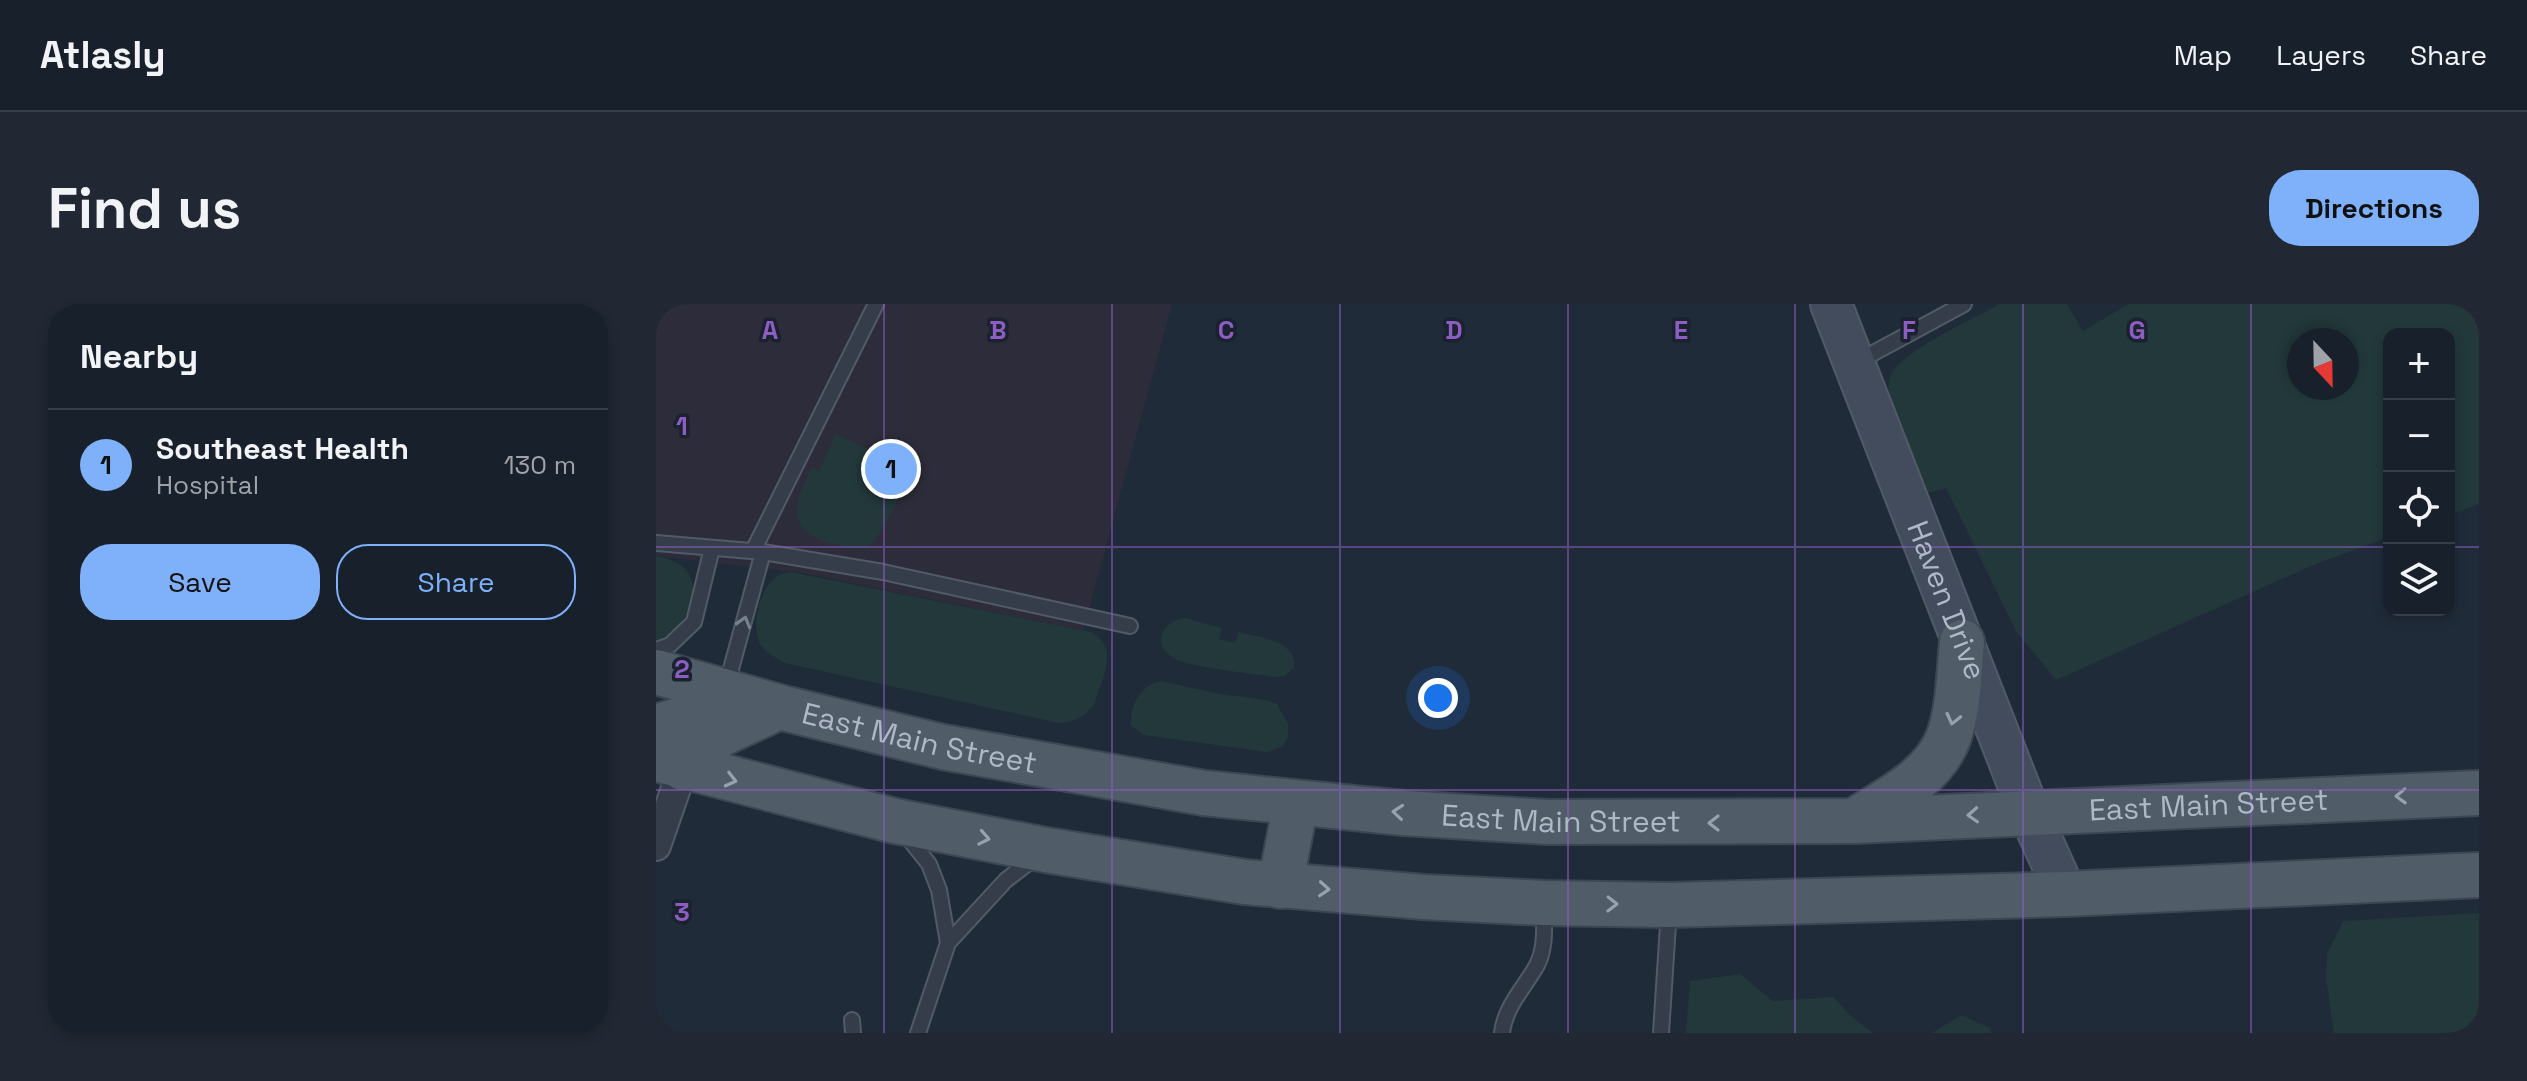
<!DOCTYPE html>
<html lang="en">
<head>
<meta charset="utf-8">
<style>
  :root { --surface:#18202b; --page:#212833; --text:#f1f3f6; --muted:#9fa3a9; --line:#363e47; --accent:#7fb1fa }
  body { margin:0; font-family:"Space Grotesk",sans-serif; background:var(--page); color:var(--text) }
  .controls { position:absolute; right:24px; top:24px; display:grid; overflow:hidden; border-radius:16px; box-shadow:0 4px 12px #0003 }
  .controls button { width:72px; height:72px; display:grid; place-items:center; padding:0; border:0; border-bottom:2px solid var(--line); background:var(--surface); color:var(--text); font:40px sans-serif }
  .compass { position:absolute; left:1631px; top:24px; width:72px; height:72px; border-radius:50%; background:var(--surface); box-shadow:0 4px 12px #0003; rotate:158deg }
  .you { position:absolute; left:782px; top:394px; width:28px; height:28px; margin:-20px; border:6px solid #fff; border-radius:50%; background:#1a73e8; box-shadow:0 0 0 12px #1a73e833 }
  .badge { display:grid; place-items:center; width:52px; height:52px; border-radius:50%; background:var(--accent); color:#111; font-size:26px; font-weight:700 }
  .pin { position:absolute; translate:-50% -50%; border:4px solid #fff; box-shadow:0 2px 8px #0006 }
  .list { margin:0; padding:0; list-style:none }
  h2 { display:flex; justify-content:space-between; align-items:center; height:104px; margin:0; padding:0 32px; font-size:34px }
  h2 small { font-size:26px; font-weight:400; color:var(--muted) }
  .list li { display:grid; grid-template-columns:52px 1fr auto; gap:24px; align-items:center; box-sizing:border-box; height:112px; padding:0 32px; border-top:2px solid var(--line) }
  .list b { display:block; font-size:30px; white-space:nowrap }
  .list p { margin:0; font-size:26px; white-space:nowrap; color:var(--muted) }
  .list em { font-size:26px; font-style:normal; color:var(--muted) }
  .actions { display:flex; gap:16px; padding:24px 32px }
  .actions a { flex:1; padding:18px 0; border:2px solid var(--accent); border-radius:32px; text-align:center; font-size:28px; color:var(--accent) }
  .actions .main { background:var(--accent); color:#111 }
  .icon { flex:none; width:44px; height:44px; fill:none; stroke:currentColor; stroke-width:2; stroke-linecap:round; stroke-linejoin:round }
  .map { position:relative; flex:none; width:1823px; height:729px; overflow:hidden; border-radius:32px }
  header { display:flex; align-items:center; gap:48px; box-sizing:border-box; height:112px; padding:0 40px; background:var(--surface); border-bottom:2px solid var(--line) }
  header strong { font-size:38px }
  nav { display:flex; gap:44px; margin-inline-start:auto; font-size:28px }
  .intro { display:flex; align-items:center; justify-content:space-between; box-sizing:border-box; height:192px; padding:0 48px }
  h1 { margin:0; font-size:56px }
  .button { padding:20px 36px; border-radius:32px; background:var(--accent); color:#111; font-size:28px; font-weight:700 }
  main { display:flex; gap:48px; padding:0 48px }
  aside { flex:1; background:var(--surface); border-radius:32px; box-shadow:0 4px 12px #0003 }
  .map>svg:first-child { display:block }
  .medical { fill:#2d2c3a }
  .green { fill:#22383a; fill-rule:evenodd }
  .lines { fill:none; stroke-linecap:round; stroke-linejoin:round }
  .lane-casing { stroke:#515b67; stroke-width:18 }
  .street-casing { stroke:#515b67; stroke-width:32 }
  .secondary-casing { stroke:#515b67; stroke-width:44 }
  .primary-casing { stroke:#3d4653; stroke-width:48 }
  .lane { stroke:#343d49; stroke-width:14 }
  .street { stroke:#343d49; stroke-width:28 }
  .secondary { stroke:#424c5c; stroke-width:40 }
  .primary { stroke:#515c69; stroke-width:44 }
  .oneway { stroke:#77818e }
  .oneway2 { stroke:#97a1af }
  .grid { fill:none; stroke:#8d5dc1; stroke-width:2; stroke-opacity:0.55 }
  .labels { text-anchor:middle; stroke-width:7; stroke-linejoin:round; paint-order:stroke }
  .street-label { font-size:30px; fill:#aeb8c6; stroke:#19222e }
  .grid-label { font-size:26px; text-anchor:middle; font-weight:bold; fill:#8d5dc1; stroke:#19222e; stroke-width:7; stroke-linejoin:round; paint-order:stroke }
</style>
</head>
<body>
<header>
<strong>Atlasly</strong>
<nav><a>Map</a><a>Layers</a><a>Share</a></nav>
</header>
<div class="intro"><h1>Find us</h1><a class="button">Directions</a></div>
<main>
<aside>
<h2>Nearby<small></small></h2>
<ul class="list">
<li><span class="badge">1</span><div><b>Southeast Health</b><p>Hospital</p></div><em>130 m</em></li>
</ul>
<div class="actions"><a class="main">Save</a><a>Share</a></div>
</aside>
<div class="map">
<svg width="1823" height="729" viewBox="0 0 1823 729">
  <rect width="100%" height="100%" fill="#202b39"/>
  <!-- medical -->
  <path class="medical" d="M0 0H516L427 327 147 269 0 252Z"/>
  <!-- green -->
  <path class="green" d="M1344 0H1411L1427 27 1473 0H1823V200L1793 211V30H1733V233L1655 262 1400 376 1360 327 1290 184 1272 189 1234 98C1233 90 1231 82 1234 73 1243 48 1319 14 1344 0ZM1643 36H1691V84H1643Z
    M180 130 220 149 228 136 261 155C253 171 226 235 213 242 203 247 192 243 182 241 129 229 136 204 156 163L163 167Z
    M0 252C10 254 21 256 29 265 50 289 27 330 0 336Z
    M135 268 435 328C464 343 446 374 439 398 432 412 418 418 403 419L129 359C121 354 109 349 104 340 95 323 103 287 118 275 123 270 129 269 135 268Z
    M529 314 566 324 563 335 579 339 583 328C602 333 642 336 638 364L628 372 621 373C598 370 533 364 516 353 495 339 507 317 529 314Z
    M505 377 564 390 611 396 621 400 632 420V433L627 442 611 448 488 431 475 422C473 403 485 380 505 377Z
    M1823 609V729H1678L1670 674 1671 650 1687 617Z
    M1084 670 1117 697 1177 693 1196 713 1217 729H1030L1034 677Z
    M1305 711 1334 724 1335 729H1276Z"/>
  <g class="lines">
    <!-- lane casing -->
    <g class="lane-casing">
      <path id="lane" d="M1199 59 1308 0
        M0 239 107 248 227 268 474 322
        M97 247 220 0
        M0 346 14 341 38 318 56 244
        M70 383 107 248
        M249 530 273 560 283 586 292 639
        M196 716 197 729
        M262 729 292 639 350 576 380 553
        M846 729C849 702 869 683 881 661 890 644 888 622 888 603
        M1005 729 1013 605"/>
    </g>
    <!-- street casing -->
    <g class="street-casing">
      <path id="street" d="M0 542 27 464"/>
    </g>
    <!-- secondary casing -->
    <g class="secondary-casing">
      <g id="secondary">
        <path id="s1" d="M1175 0 1373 508 1410 590"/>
      </g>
    </g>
    <!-- primary casing -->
    <g class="primary-casing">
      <g id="primary">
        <path id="s2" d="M0 368 123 403 287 443 548 489 748 509 891 518 1198 517 1823 489"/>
        <path d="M0 423 26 415 69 388"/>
        <path d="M0 455 239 517 390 546 589 578 768 593 888 599 1013 601 1410 590 1823 571"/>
        <path d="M27 464 63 431 123 403"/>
        <path d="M1201 515C1235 494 1279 472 1293 432 1303 403 1303 369 1306 338"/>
        <path d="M624 582 640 499"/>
      </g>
    </g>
    <!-- lane -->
    <use href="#lane" class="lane"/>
    <!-- street -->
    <use href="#street" class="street"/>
    <!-- secondary -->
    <use href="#secondary" class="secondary"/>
    <!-- primary -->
    <use href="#primary" class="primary"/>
  </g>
  <!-- one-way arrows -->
  <defs><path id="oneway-chevron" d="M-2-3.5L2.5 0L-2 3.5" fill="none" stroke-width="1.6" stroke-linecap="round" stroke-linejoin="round" transform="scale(2)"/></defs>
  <use class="oneway" href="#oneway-chevron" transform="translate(88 318) rotate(-74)"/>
  <g class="oneway2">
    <use href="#oneway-chevron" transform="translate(1297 415) rotate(103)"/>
    <use href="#oneway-chevron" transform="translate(75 476) rotate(14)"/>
    <use href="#oneway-chevron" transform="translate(1745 492) rotate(178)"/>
    <use href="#oneway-chevron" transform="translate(742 508) rotate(-175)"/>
    <use href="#oneway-chevron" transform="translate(1317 511) rotate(177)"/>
    <use href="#oneway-chevron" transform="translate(1058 519) rotate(180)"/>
    <use href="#oneway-chevron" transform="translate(328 534) rotate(11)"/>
    <use href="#oneway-chevron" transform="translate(668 585) rotate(4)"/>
    <use href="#oneway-chevron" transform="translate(956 600) rotate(1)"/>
  </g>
  <!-- grid -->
  <path class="grid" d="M228 0V729M456 0V729M684 0V729M912 0V729M1139 0V729M1367 0V729M1595 0V729M0 243H1733M1793 243H1823M0 486H1823"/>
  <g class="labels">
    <!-- street labels -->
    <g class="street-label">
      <text dy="10" stroke="none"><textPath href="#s1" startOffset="318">Haven Drive</textPath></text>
      <text dy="10" stroke="none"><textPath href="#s2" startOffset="272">East Main Street</textPath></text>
      <text dy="10" stroke="none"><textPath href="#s2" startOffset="1568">East Main Street</textPath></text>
      <text dy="10" stroke="none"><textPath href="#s2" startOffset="920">East Main Street</textPath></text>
    </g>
  </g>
  <g class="grid-label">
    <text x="114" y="35">A</text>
    <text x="342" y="35">B</text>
    <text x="570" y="35">C</text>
    <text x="798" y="35">D</text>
    <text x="1025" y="35">E</text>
    <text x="1253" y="35">F</text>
    <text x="1481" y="35">G</text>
    <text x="26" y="131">1</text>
    <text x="26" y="374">2</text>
    <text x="26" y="617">3</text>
  </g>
</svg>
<div class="controls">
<button>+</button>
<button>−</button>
<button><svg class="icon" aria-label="locate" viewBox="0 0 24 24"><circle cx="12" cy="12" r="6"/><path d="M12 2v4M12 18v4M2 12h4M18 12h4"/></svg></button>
<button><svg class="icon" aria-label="layers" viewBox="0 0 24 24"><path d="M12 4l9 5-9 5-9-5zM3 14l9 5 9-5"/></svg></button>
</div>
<svg class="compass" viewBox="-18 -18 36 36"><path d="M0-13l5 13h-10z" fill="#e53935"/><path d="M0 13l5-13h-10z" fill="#9fa3a9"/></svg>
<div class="you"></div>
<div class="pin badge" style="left:235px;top:165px">1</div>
</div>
</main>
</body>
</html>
